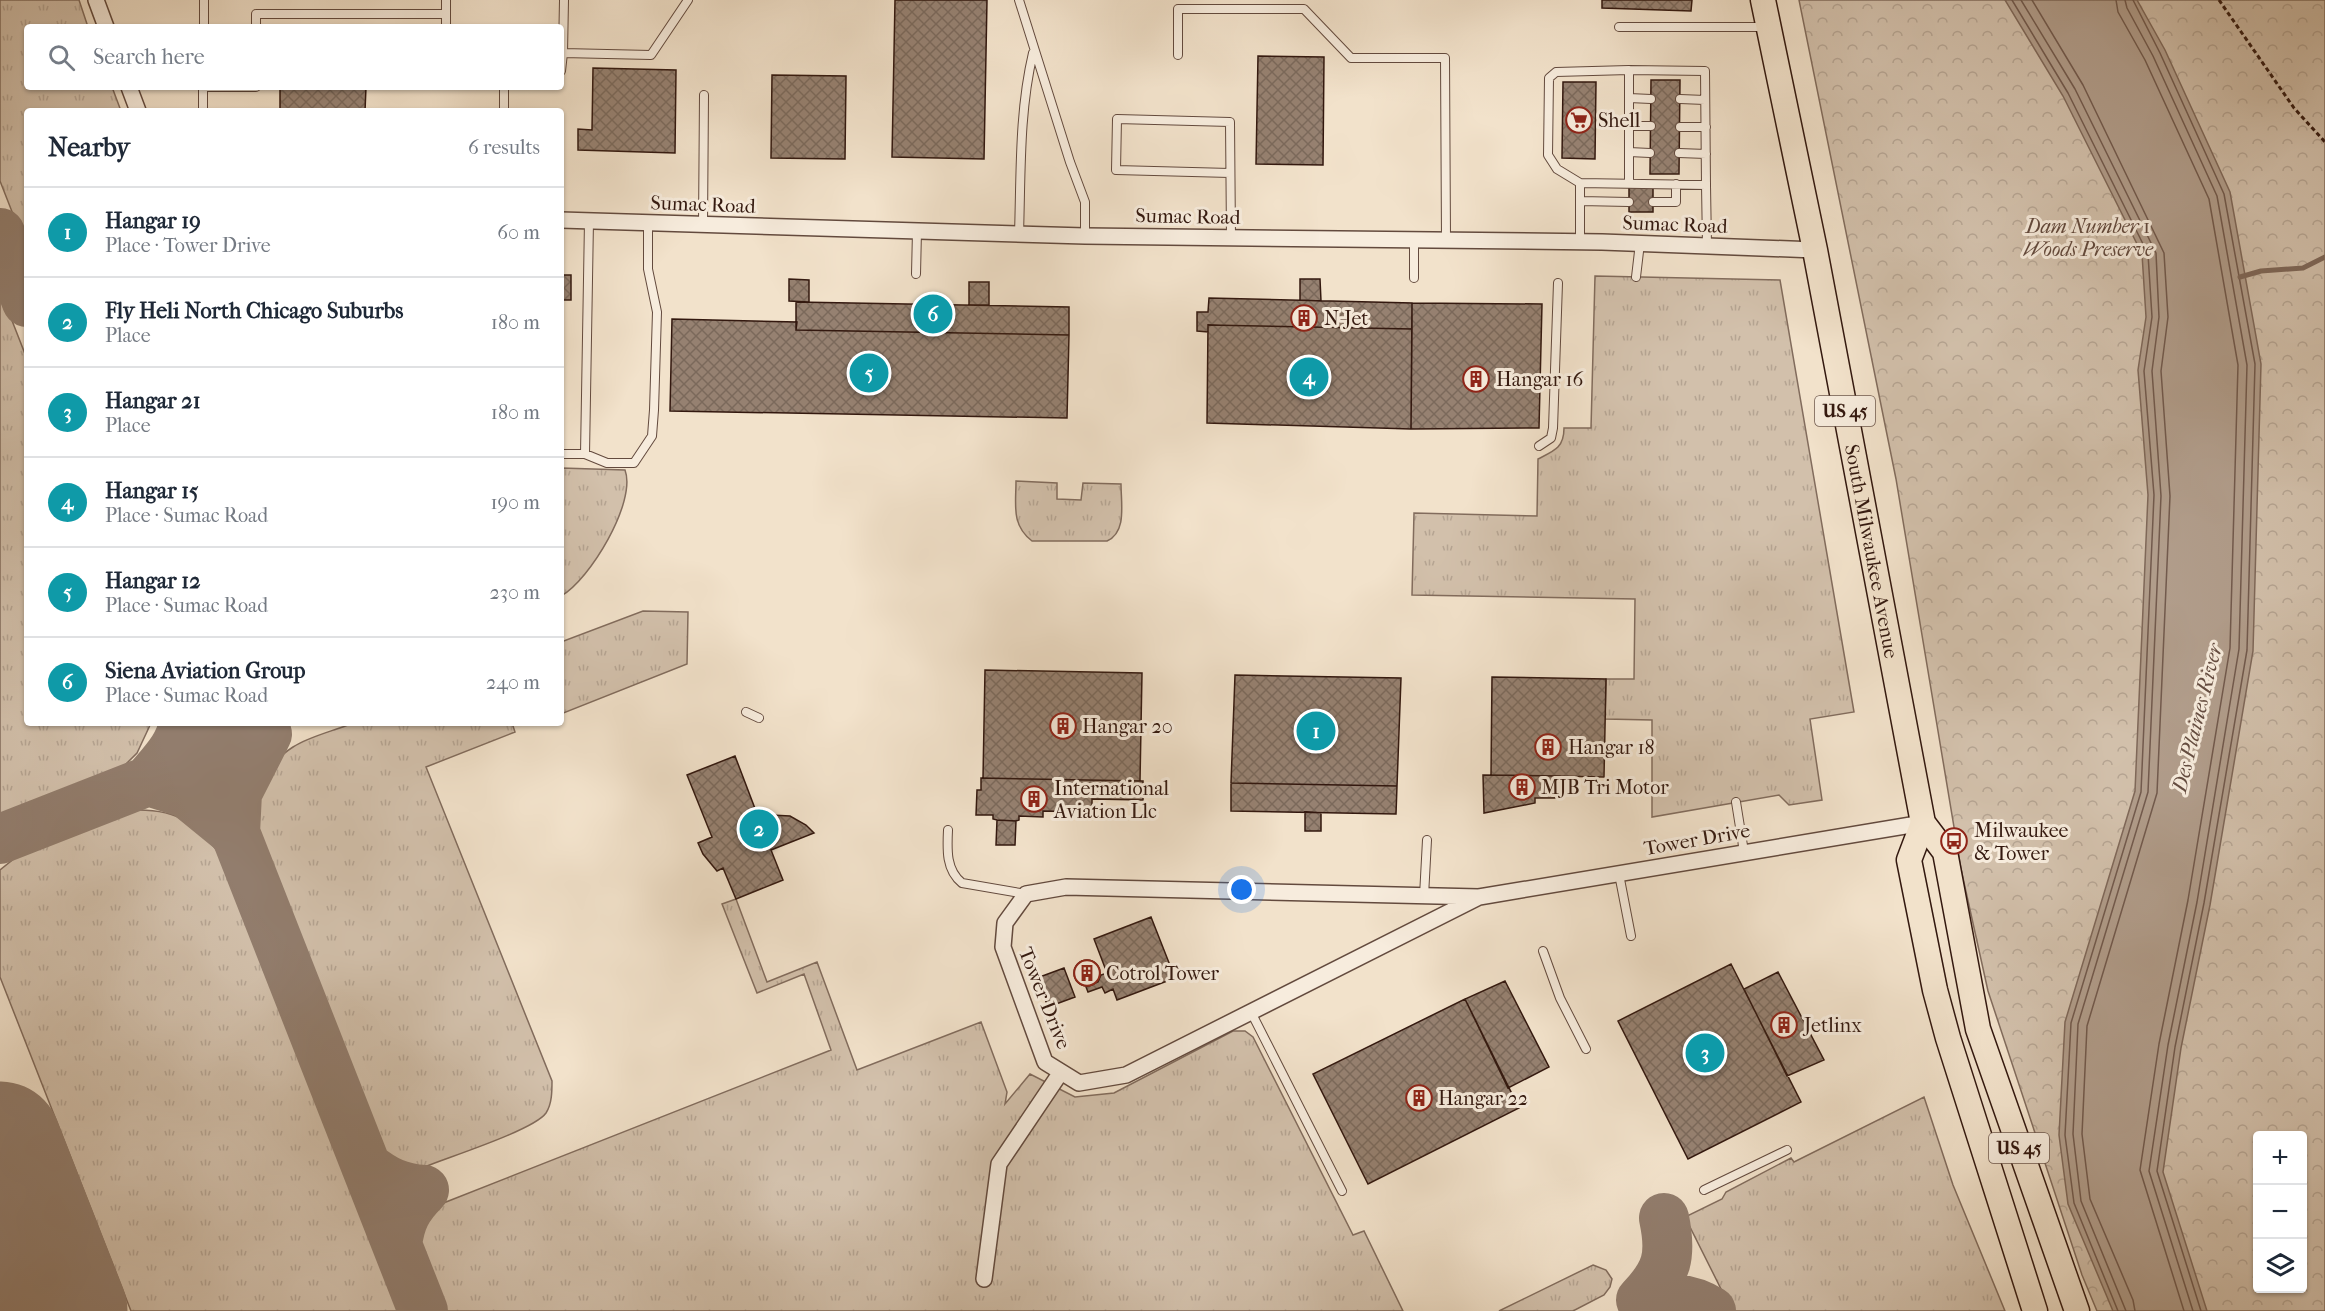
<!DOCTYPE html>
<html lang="en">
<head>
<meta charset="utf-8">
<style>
  :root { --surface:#fff; --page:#f6f6f7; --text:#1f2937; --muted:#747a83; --line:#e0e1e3; --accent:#db2777 }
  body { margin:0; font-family:"IM FELL French Canon",serif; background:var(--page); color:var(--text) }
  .controls { position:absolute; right:18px; bottom:18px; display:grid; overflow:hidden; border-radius:6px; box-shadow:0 2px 4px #0004 }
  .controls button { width:54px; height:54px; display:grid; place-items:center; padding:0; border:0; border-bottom:2px solid var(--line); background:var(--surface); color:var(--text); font:30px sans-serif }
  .you { position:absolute; left:1242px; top:890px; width:21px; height:21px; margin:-15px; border:4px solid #fff; border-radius:50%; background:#1a73e8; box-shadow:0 0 0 9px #1a73e833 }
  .badge { display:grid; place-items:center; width:39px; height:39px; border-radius:50%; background:var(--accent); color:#fff; font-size:20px; font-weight:700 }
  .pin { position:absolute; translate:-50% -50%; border:3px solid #fff; box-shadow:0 2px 6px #0006 }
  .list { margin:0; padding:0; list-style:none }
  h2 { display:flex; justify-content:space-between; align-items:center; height:78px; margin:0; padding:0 24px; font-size:26px }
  h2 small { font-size:20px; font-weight:400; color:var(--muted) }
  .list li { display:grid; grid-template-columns:39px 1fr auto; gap:18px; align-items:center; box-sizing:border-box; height:90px; padding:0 24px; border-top:2px solid var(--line) }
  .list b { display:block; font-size:22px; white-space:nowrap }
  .list p { margin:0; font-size:20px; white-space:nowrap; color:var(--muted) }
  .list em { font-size:20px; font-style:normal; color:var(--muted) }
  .icon { flex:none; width:33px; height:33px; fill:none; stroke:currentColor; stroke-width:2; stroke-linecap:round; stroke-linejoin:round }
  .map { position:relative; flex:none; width:2325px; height:1311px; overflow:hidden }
  .search { position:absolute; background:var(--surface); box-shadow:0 2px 4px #0004; left:24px; top:24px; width:540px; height:66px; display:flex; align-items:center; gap:15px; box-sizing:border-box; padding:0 21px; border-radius:6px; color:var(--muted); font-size:22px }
  .panel { position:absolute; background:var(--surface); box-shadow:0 2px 4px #0004; left:24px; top:108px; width:540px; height:618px; border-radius:6px }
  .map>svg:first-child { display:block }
  .grass { fill:url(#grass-tufts); stroke:#826c5d; stroke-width:1.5 }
  .park { fill:url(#park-crowns); stroke:#826c5d; stroke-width:1.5; fill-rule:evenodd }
  .water { fill:#b19d8b; stroke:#7f6859; stroke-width:1.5 }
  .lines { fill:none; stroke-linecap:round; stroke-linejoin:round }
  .shore { stroke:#725a4d; stroke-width:1.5 }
  .stream { stroke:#7f6859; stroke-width:5 }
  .taxiway { stroke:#927d6d; stroke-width:50 }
  .runway { stroke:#927d6d; stroke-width:123 }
  .building { fill:url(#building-cross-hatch); stroke:#33180f; stroke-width:1.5 }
  .service-casing { stroke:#634a3e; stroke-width:10 }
  .minor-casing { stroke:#634a3e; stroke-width:18 }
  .primary-casing { stroke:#33180f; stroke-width:27 }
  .path { stroke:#33180f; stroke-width:3; stroke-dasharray:4.5 3; stroke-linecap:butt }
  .service { stroke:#f7ecdd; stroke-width:8 }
  .minor { stroke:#f7ecdd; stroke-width:15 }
  .primary { stroke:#f2e2cb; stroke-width:24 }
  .labels { text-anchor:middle; stroke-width:6; stroke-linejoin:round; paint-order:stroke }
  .shield { fill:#f7ecdd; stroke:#6e584d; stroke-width:1.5 }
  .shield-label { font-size:18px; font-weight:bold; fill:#33180f }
  .poi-label { font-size:20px; fill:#33180f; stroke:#f7ecdd; text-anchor:start }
  .street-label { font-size:20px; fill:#33180f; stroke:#f7ecdd }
  .park-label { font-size:20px; font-style:italic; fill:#634a3e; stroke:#f7ecdd }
  .water-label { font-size:21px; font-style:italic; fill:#654d41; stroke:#f7ecdd }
</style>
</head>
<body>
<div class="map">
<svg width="2325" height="1311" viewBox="0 0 2325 1311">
  <defs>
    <pattern id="grass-tufts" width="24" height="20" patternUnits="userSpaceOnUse" patternTransform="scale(1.5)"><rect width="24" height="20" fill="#d2c0ab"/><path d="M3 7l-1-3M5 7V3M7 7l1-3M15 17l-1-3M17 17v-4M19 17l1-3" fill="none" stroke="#b5a492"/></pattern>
    <pattern id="park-crowns" width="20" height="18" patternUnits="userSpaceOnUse" patternTransform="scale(1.5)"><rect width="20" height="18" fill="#d2c0ab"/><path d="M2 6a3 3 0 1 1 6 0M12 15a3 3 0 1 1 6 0" fill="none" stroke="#b5a492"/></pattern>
    <pattern id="building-cross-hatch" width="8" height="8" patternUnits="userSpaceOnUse" patternTransform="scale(1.5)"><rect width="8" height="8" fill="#968171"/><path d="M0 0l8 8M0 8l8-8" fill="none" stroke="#7b695b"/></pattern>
  </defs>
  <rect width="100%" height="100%" fill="#f2e2cb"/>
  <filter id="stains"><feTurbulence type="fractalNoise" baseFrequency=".00333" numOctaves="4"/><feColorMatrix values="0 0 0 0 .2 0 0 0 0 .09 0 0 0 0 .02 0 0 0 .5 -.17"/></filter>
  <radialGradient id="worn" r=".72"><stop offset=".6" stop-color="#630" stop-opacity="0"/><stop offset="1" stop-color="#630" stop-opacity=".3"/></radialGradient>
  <!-- grass -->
  <path class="grass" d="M0 0H79L88 27H27V87H112L121 111H27V250L0 181Z
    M1595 276 1780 280 1854 712 1810 719 1822 800 1789 805 1779 795 1652 817V720L1605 719 1606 679H1634L1635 599 1412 595 1414 513 1537 516 1538 459C1554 451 1564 448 1564 428H1591Z
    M0 290 27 359V723H151L137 753 118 772 2 819H0Z
    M561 468 625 470C637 502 589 581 561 596Z
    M1016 481 1057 483V499L1081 500 1083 483 1121 484C1121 504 1127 532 1107 541H1032C1011 525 1016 505 1016 481Z
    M643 611 688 612 687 664 561 714V642Z
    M353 723H512L515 732 426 767 552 1081C552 1091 552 1104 546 1113 534 1130 449 1157 427 1166 405 1166 393 1163 379 1146L263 851C253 814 256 770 293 747 310 736 334 731 353 723Z
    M135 810C180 809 199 825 224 860L400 1311H131L0 977V870L20 854Z
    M736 899 767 982 817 962 857 1070 981 1022 1007 1092 1005 1104 1030 1074 1075 1097 1114 1093 1233 1031H1245L1253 1037 1353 1235 1364 1231 1403 1311H443C425 1266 403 1245 441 1204L831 1050 804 974 757 993 722 904Z
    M1924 1097 1953 1185 2005 1311H1732L1685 1217 1722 1199 1726 1192 1791 1158 1794 1162Z
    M1593 1265 1606 1270 1612 1279 1610 1287 1604 1295 1573 1311H1499Z"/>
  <!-- park -->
  <path class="park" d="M1799 0H2325V1311H2097L2082 1275 1988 991 1961 869 1896 479ZM2258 1136H2302V1288H2258Z"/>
  <!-- water -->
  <path class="water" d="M2005 0H2137L2165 50 2230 192 2261 364 2253 651 2210 905 2181 1048 2163 1172 2207 1311H2113L2068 1204 2059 1135 2065 1022 2135 791 2148 495 2138 370 2146 317 2142 254 2063 96Z"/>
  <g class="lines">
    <!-- shore -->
    <path class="shore" d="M2012 0 2068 93 2148 254 2152 317 2144 371 2154 495 2141 792 2071 1023 2065 1135 2074 1203 2118 1311
      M2021 0 2075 89 2156 253 2159 317 2152 371 2161 496 2148 792 2078 1024 2073 1134 2081 1201 2126 1311
      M2032 0 2083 85 2164 253 2168 317 2161 371 2170 496 2157 793 2087 1026 2082 1134 2090 1199 2133 1300 2135 1311
      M2116 0 2118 12 2145 60 2209 199 2238 365 2230 648 2188 900 2159 1044 2140 1170 2184 1311
      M2125 0 2127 8 2153 56 2217 196 2247 365 2239 649 2197 902 2168 1045 2149 1171 2193 1311
      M2133 0 2160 53 2224 194 2255 364 2247 650 2204 903 2175 1047 2157 1171 2201 1311"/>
    <!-- stream -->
    <path class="stream" d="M2240 277 2261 271 2303 268 2325 257"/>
    <!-- taxiway -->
    <path class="taxiway" d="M0 233 27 302
      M183 723C182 745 161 765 148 781L186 793 235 833 237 793 267 734 237 732 213 723
      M192 723 423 1311
      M0 839 179 769
      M366 1166C385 1181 399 1188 424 1190 407 1207 400 1220 397 1245
      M1664 1218C1672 1256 1667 1273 1641 1300 1666 1297 1688 1297 1711 1311"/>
    <!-- runway -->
    <path class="runway" d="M0 1143 66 1311"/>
  </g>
  <!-- building -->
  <path class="building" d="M895 0H987L984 159 892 157Z
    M1602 0H1692L1691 11 1602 8Z
    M1258 56 1324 57 1323 165 1256 164Z
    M593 68 676 70 675 153 578 150V129L592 130Z
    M772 75 846 76 845 159 771 158Z
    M1651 80H1680L1679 174H1650Z
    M1563 82H1596L1595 159 1562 158Z
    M280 87H366L365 111H280Z
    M1629 187H1653V212H1629Z
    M561 275H571V300H561Z
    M789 279 809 280V302L789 301Z
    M1300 279H1320L1321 301 1300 300Z
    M969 282H989V305H969Z
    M1209 298 1412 303V329L1208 325V332L1197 331V312H1208Z
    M796 302 1069 307V335L796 330Z
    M1412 303 1542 304 1539 428 1411 429Z
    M672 319 797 322 796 330 1069 335 1067 418 670 411Z
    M1208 325 1412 329 1411 429 1207 423Z
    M985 670 1142 673 1140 781 983 778Z
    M1235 675 1401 678 1397 786 1231 783Z
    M1492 677 1606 679 1604 777 1491 775Z
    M735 756 759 819 771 815 790 816 806 825 814 833 771 850 783 880 736 899 723 868 717 871 703 854 698 843 712 837 687 775Z
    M1483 775 1560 776V798H1535V803L1484 813Z
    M981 778 1143 781V800L1092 799V812L1043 811V817L1019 816V820L1016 821 997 820 993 819V815H976L977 790H981Z
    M1231 783 1397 786 1396 814 1231 811Z
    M1305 812 1321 813V831H1305Z
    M997 820 1016 821 1015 845H996Z
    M1151 917 1175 978 1117 1000 1113 989 1105 993 1102 987 1088 992 1086 987 1098 982 1101 975 1107 973 1094 939Z
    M1074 973a13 13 0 1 1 26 0a13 13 0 1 1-26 0Z
    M1731 964 1801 1102 1688 1159 1618 1021Z
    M1064 968 1075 997 1048 1007 1037 978Z
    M1778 972 1824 1060 1787 1076 1744 989Z
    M1505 981 1549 1067 1508 1088 1465 999Z
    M1465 999 1519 1108 1368 1184 1313 1074Z"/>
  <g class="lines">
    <!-- service casing -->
    <g class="service-casing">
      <path id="service" d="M564 0 563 53 651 55 688 0
        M1019 0 1070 162 1085 202V236
        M204 27V0
        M256 27V14H446
        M446 27V0
        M1619 27H1764
        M1178 55V9H1304L1351 58H1445L1446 240
        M561 71 563 53
        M203 87H256
        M1629 98 1651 99
        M1680 99 1705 100
        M203 111V87
        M504 111V87
        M1629 126H1651
        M1680 127H1706
        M1629 152 1650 153
        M1679 153 1706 154
        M1230 173 1116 170 1117 119 1230 122 1231 238
        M1580 183 1557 169 1548 155 1549 78 1556 72 1629 70
        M1706 185 1707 246
        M1580 201 1629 202
        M1653 202H1676V184
        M703 225 704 95
        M1019 234C1021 174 1019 112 1033 53
        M1414 240V278
        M1580 241V183L1706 185 1705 71 1629 70V183
        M916 274 917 231
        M1636 277 1640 243
        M1539 446 1551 438 1553 428 1558 283
        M561 454H585L607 463H634L652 436 654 410 657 312 648 269V223
        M585 454 589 221
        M746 712 759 718
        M1736 802 1744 852
        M948 830C947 850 946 870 962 883L1026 894
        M1619 874 1631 936
        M1424 896 1427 840
        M1543 951 1560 998 1586 1049
        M1251 1012 1342 1191
        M1704 1190 1787 1150"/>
    </g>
    <!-- minor casing -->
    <g class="minor-casing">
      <path id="minor" d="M96 0 106 27
        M129 87 138 111
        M561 220 1085 236 1602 242 1815 250
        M1479 897 1126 1075 1079 1083 1045 1062 1003 947 1005 923 1026 894 1066 887 1479 897 1923 823
        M984 1279 999 1164 1061 1072"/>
    </g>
    <!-- primary casing -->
    <g class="primary-casing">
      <g id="primary">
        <path id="s1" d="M1763 0 1815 250 1923 823 1945 852 1978 1029 2077 1311"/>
        <path d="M1923 823 1909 860 1935 990 1948 1038 2035 1311"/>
      </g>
    </g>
    <!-- path -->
    <path class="path" d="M2219 0 2294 108 2325 142"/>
    <!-- service -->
    <use href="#service" class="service"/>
    <!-- minor -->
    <use href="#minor" class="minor"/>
    <!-- primary -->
    <use href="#primary" class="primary"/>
  </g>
  <!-- icons -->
  <defs>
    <g id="supermarket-ring" transform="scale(1.35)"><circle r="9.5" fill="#f7ecdd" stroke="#8f2418" stroke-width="1.5"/><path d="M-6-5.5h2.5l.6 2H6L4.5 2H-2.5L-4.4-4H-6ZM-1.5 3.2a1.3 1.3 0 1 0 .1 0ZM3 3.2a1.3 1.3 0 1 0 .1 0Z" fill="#8f2418"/></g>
    <g id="building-ring" transform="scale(1.35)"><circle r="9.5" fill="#f7ecdd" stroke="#8f2418" stroke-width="1.5"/><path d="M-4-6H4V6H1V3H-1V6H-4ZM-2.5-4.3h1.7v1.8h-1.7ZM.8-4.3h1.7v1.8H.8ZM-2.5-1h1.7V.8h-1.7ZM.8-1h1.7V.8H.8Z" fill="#8f2418"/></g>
    <g id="bus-ring" transform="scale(1.35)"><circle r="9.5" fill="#f7ecdd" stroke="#8f2418" stroke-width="1.5"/><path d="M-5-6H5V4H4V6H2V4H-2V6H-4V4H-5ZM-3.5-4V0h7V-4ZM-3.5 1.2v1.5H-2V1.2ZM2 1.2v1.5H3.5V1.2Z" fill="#8f2418"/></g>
  </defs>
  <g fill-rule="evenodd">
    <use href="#supermarket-ring" x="1579" y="120"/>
    <use href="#building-ring" x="1304" y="318"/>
    <use href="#building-ring" x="1476" y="379"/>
    <use href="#building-ring" x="1063" y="726"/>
    <use href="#building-ring" x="1548" y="747"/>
    <use href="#building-ring" x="1522" y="787"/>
    <use href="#building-ring" x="1034" y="799"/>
    <use href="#bus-ring" x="1954" y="841"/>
    <use href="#building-ring" x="1087" y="973"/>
    <use href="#building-ring" x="1784" y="1025"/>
    <use href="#building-ring" x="1419" y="1098"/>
  </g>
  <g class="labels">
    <!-- shield labels -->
    <g class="shield">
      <rect x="1815" y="396" width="60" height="30" rx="4.5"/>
      <rect x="1989" y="1133" width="60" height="30" rx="4.5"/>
    </g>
    <g class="shield-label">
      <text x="1845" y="417">US 45</text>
      <text x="2019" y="1154">US 45</text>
    </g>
    <!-- poi labels -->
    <g class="poi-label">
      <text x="1598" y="127">Shell</text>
      <text x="1324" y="325">N-Jet</text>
      <text x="1496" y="386">Hangar 16</text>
      <text x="1082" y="733">Hangar 20</text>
      <text x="1568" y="754">Hangar 18</text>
      <text x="1541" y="794">MJB Tri Motor</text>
      <text x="1054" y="795">International<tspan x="1054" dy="23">Aviation Llc</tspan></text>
      <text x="1974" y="837">Milwaukee<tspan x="1974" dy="23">&amp; Tower</tspan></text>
      <text x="1106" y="980">Cotrol Tower</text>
      <text x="1804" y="1032">Jetlinx</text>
      <text x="1438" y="1105">Hangar 22</text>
    </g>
    <!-- street labels -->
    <g class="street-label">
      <text transform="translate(703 204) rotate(2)" y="7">Sumac Road</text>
      <text transform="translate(1188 216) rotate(1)" y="7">Sumac Road</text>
      <text transform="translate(1675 224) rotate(2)" y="7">Sumac Road</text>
      <text dy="7" stroke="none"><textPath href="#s1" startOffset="562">South Milwaukee Avenue</textPath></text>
      <text transform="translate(1697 839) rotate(-10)" y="7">Tower Drive</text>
      <text transform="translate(1045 998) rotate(68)" y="7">Tower Drive</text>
    </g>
    <!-- park labels -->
    <g class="park-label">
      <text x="2088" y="233">Dam Number 1<tspan x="2088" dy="23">Woods Preserve</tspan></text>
    </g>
    <!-- water labels -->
    <g class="water-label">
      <text transform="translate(2197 718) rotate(-76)" y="7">Des Plaines River</text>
    </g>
  </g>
  <rect width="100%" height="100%" filter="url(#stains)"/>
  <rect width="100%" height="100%" fill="url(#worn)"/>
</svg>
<div class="controls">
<button>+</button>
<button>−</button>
<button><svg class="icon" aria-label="layers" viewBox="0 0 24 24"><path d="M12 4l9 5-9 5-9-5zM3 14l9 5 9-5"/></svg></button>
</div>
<div class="you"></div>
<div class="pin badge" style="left:1316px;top:731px;background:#0f9aa8">1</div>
<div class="pin badge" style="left:759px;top:829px;background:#0f9aa8">2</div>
<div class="pin badge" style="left:1705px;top:1053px;background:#0f9aa8">3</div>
<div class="pin badge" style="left:1309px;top:377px;background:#0f9aa8">4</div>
<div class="pin badge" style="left:869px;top:373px;background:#0f9aa8">5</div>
<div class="pin badge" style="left:933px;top:314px;background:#0f9aa8">6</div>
<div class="search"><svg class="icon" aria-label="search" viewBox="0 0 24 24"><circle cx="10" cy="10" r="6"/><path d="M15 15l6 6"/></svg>Search here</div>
<section class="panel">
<h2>Nearby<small>6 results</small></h2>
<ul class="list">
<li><span class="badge" style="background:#0f9aa8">1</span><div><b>Hangar 19</b><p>Place · Tower Drive</p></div><em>60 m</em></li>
<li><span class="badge" style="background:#0f9aa8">2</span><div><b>Fly Heli North Chicago Suburbs</b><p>Place</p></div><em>180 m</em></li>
<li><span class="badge" style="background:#0f9aa8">3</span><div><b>Hangar 21</b><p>Place</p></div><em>180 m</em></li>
<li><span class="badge" style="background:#0f9aa8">4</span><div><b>Hangar 15</b><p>Place · Sumac Road</p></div><em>190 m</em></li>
<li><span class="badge" style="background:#0f9aa8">5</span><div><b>Hangar 12</b><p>Place · Sumac Road</p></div><em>230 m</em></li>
<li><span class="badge" style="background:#0f9aa8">6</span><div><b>Siena Aviation Group</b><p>Place · Sumac Road</p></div><em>240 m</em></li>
</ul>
</section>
</div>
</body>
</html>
